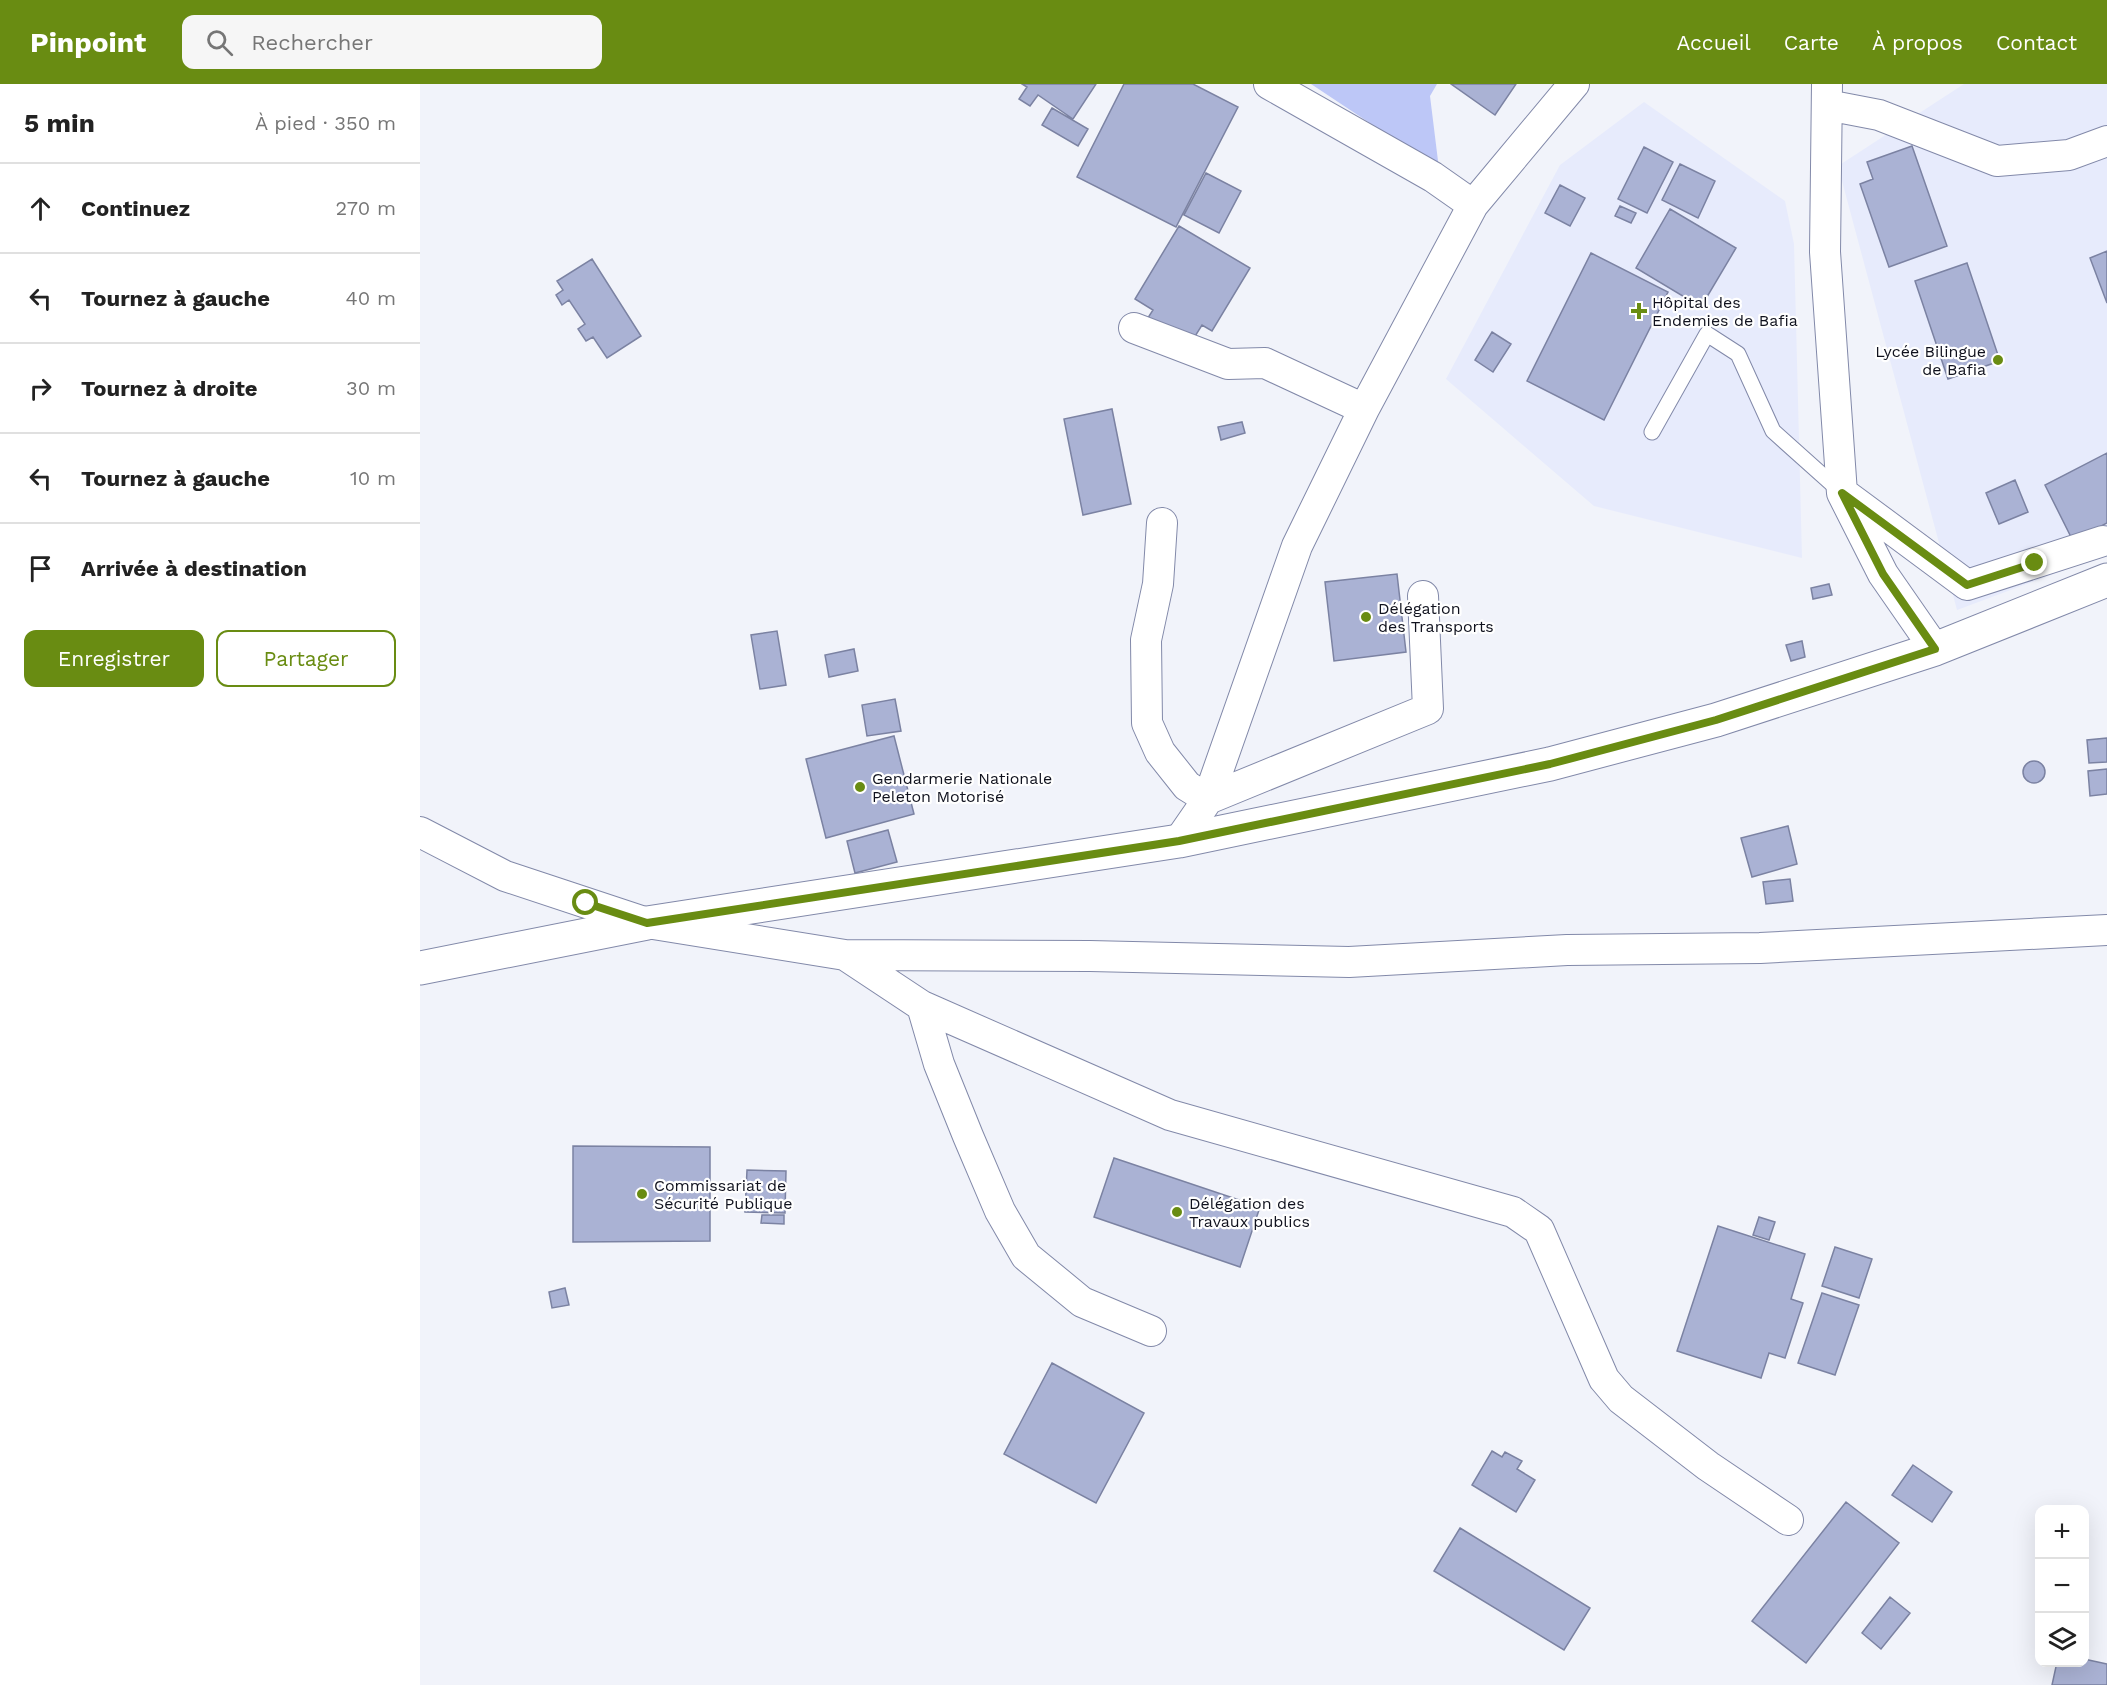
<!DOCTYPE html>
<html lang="fr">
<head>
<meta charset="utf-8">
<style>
  :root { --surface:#fff; --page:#f6f6f6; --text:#222; --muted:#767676; --line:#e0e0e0; --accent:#698c12 }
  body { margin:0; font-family:"Work Sans",sans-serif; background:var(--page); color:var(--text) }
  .controls { position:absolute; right:18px; bottom:18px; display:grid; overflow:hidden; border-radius:12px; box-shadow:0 6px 24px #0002 }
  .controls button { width:54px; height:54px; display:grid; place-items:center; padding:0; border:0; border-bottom:2px solid var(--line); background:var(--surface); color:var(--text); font:30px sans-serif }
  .stop { position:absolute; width:18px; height:18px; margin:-14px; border:4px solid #698c12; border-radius:50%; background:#fff }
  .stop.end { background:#698c12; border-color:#fff; box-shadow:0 2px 6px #0008 }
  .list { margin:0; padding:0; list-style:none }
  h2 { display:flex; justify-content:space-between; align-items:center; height:78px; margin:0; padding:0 24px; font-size:26px }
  h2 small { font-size:20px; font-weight:400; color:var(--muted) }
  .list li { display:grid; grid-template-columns:39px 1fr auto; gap:18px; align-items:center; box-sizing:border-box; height:90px; padding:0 24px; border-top:2px solid var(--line) }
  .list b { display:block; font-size:22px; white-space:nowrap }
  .list em { font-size:20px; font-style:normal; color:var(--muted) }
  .actions { display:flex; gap:12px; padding:18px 24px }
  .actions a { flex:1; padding:14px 0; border:2px solid var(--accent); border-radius:12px; text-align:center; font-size:21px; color:var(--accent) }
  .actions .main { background:var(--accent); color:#fff }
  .icon { flex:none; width:33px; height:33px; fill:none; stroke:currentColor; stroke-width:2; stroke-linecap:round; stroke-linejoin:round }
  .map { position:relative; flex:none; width:1687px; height:1601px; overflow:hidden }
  header { display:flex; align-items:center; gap:36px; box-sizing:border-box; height:84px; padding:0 30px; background:var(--accent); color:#fff }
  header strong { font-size:28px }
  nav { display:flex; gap:33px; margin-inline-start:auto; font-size:21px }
  .search { width:420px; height:54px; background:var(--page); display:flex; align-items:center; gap:15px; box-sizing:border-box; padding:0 21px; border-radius:12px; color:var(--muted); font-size:22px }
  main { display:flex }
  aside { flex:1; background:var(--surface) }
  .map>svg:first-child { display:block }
  .built { fill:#e7ebfc }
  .green { fill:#bdc7f7 }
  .building { fill:#aab2d4; stroke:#7b82a2; stroke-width:1.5 }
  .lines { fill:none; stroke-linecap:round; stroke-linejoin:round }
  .lane-casing { stroke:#8289a9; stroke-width:17 }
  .street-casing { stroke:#8289a9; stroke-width:32 }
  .secondary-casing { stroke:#8289a9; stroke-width:35 }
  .lane { stroke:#fff; stroke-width:15 }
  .street { stroke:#fff; stroke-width:30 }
  .secondary { stroke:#fff; stroke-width:33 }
  .route { stroke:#698c12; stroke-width:8 }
  .poi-dot { fill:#698c12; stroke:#fff; stroke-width:2 }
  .labels { text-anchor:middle; stroke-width:4.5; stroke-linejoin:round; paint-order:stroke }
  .poi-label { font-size:16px; fill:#10121e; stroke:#fff; text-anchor:start }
</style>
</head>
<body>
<header>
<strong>Pinpoint</strong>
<div class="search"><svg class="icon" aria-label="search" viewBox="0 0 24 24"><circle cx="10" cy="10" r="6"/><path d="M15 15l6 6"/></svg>Rechercher</div>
<nav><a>Accueil</a><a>Carte</a><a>À propos</a><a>Contact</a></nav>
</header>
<main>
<aside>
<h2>5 min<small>À pied · 350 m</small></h2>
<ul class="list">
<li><svg class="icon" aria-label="ahead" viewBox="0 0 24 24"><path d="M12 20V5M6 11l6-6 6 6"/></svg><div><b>Continuez</b></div><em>270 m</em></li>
<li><svg class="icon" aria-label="left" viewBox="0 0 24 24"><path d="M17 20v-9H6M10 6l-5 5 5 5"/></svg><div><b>Tournez à gauche</b></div><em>40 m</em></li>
<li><svg class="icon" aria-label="right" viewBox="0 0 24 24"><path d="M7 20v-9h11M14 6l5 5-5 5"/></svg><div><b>Tournez à droite</b></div><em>30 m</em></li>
<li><svg class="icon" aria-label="left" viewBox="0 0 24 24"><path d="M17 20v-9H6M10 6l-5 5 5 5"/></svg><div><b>Tournez à gauche</b></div><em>10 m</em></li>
<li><svg class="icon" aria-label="arrive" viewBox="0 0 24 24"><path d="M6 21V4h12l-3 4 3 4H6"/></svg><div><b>Arrivée à destination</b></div></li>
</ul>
<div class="actions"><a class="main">Enregistrer</a><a>Partager</a></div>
</aside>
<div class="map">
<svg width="1687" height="1601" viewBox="0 0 1687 1601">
  <rect width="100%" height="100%" fill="#f1f3fa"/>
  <!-- built -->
  <path class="built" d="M1544 0H1687V470L1537 526 1418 82Z
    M1224 18 1365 117 1374 160 1382 474 1174 422 1026 295 1140 81Z"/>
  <!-- green -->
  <path class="green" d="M891 0H1017L1010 12 1019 85Z"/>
  <!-- building -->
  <path class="building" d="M602 0H676L653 35 618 11 610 22 599 15 607 3Z
    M704 0H773L818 23 756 143 657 93Z
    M1031 0H1096L1075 31Z
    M632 24 668 45 658 62 622 41Z
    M1492 62 1527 162 1469 183 1440 100 1453 95 1447 78Z
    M1224 63 1253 78 1227 129 1198 115Z
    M1260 80 1295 97 1278 134 1242 116Z
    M786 89 821 107 799 149 764 131Z
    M1140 101 1165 114 1150 142 1125 129Z
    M1200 122 1216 129 1211 139 1195 132Z
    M1250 125 1316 164 1281 223 1216 184Z
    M759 142 830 184 792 247 782 241 774 254 724 240 733 226 715 215Z
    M1687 167V219L1670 174Z
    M1171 169 1248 208 1184 336 1107 297Z
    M172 175 221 252 187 274 173 253 166 257 158 245 165 240 149 216 142 221 136 211 143 206 137 197Z
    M1547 179 1580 277 1528 295 1495 197Z
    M1072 248 1091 260 1073 288 1055 276Z
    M692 325 711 420 663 431 644 335Z
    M822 338 825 349 801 356 798 343Z
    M1687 369V439L1653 457 1625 401Z
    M1595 396 1608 428 1579 440 1566 409Z
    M977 490 986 568 914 577 905 498Z
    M1409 500 1412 511 1393 515 1391 504Z
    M357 547 366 601 340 605 331 551Z
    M1382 557 1385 573 1371 577 1366 561Z
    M434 565 438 587 409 593 405 571Z
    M475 615 481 647 447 652 442 621Z
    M474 652 494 730 406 754 386 675Z
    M1687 654V678L1669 679 1667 656Z
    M1603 688a11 11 0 1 1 22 0a11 11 0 1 1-22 0Z
    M1687 685V710L1670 712 1668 687Z
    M1368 742 1377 780 1332 793 1321 754Z
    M468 746 477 778 435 789 427 757Z
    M1370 795 1373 817 1346 820 1343 798Z
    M153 1062 290 1063V1157L153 1158Z
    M694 1074 840 1123 820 1183 674 1133Z
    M327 1086 366 1087 365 1129 325 1128Z
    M342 1131H364V1140L341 1139Z
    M1339 1133 1355 1138 1349 1156 1333 1151Z
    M1298 1142 1385 1170 1371 1215 1383 1219 1365 1274 1349 1269 1341 1294 1257 1267Z
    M1415 1163 1452 1175 1439 1214 1402 1202Z
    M145 1204 149 1221 132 1224 129 1208Z
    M1402 1209 1439 1221 1415 1291 1378 1279Z
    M632 1279 724 1329 676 1419 584 1370Z
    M1072 1367 1082 1373 1085 1368 1102 1377 1097 1385 1115 1396 1096 1428 1052 1401Z
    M1493 1381 1532 1408 1512 1438 1472 1411Z
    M1426 1418 1479 1459 1386 1579 1332 1537Z
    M1040 1444 1170 1524 1144 1566 1014 1487Z
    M1470 1513 1490 1529 1461 1565 1442 1549Z
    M1664 1575 1687 1580V1601H1632L1637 1578H1664Z"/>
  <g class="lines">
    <!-- lane casing -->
    <g class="lane-casing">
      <path id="lane" d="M1232 348 1287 250 1318 270 1353 347 1420 407"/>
    </g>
    <!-- street casing -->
    <g class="street-casing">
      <path id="street" d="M849 0 1013 93 1053 121
        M1407 0 1405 168 1422 409 1463 490 1515 565
        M1407 21 1459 31 1577 77 1649 71 1687 57
        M714 244 808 280 845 279 944 325
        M1427 412 1547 501 1683 457
        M742 439 738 500 726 556 727 639 740 668 767 702 788 715 1008 625 1003 512
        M0 748 85 792 227 839 425 871 670 872 929 878 1147 866 1340 864 1687 846
        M759 757 788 715 877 462 944 325 1053 121 1154 0
        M425 871 502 922 750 1031 1093 1128 1119 1146 1184 1295 1201 1315 1288 1382 1368 1436
        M502 922 519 980 548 1052 580 1127 606 1172 662 1218 731 1247"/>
    </g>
    <!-- secondary casing -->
    <g class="secondary-casing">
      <path id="secondary" d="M0 884 227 839 759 757 1130 680 1296 636 1515 565 1687 496"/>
    </g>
    <!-- lane -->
    <use href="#lane" class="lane"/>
    <!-- street -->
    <use href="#street" class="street"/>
    <!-- secondary -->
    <use href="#secondary" class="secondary"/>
  </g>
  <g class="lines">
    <!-- route -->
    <path class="route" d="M166 819 227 839 759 757 1130 680 1296 636 1515 565 1463 490 1422 409 1547 501 1615 479"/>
  </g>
  <!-- markers -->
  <g class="poi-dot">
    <path d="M1216 218h6v6h6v6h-6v6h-6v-6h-6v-6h6z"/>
    <circle cx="1578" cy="276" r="6"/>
    <circle cx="946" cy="533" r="6"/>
    <circle cx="440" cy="703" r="6"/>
    <circle cx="222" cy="1110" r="6"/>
    <circle cx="757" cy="1128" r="6"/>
  </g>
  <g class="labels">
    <!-- poi labels -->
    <g class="poi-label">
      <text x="1232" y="224">Hôpital des<tspan x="1232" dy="18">Endemies de Bafia</tspan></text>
      <text x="1566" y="273" text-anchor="end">Lycée Bilingue<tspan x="1566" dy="18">de Bafia</tspan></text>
      <text x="958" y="530">Délégation<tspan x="958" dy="18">des Transports</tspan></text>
      <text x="452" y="700">Gendarmerie Nationale<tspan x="452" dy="18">Peleton Motorisé</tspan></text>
      <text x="234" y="1107">Commissariat de<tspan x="234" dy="18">Sécurité Publique</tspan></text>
      <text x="769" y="1125">Délégation des<tspan x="769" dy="18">Travaux publics</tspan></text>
    </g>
  </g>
</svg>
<div class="controls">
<button>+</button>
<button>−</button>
<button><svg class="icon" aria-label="layers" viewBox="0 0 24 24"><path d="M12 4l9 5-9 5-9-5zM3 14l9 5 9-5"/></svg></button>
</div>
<div class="stop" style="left:166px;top:819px"></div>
<div class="stop end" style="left:1615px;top:479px"></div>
</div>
</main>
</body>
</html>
